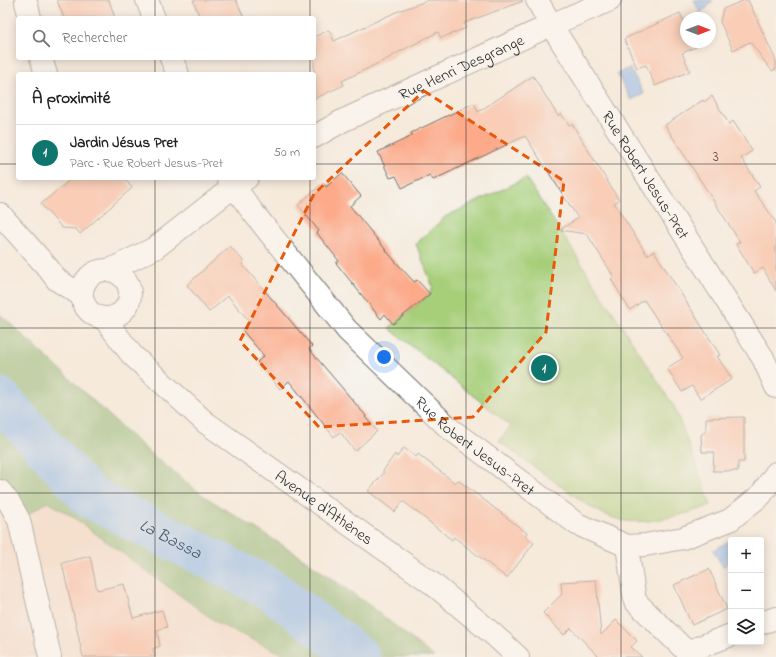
<!DOCTYPE html>
<html lang="fr">
<head>
<meta charset="utf-8">
<style>
  :root { --surface:#fff; --page:#f2f2f2; --text:#222; --muted:#767676; --line:#e0e0e0; --accent:#0f766e }
  body { margin:0; font-family:"Indie Flower",sans-serif; background:var(--page); color:var(--text) }
  .controls { position:absolute; right:12px; bottom:12px; display:grid; overflow:hidden; border-radius:4px; box-shadow:0 2px 10px #0003 }
  .controls button { width:36px; height:36px; display:grid; place-items:center; padding:0; border:0; border-bottom:1px solid var(--line); background:var(--surface); color:var(--text); font:20px sans-serif }
  .compass { position:absolute; left:680px; top:12px; width:36px; height:36px; border-radius:50%; background:var(--surface); box-shadow:0 2px 10px #0003; rotate:90deg }
  .you { position:absolute; left:384px; top:357px; width:14px; height:14px; margin:-10px; border:3px solid #fff; border-radius:50%; background:#1a73e8; box-shadow:0 0 0 6px #1a73e833 }
  .badge { display:grid; place-items:center; width:26px; height:26px; border-radius:50%; background:var(--accent); color:#fff; font-size:13px; font-weight:700 }
  .pin { position:absolute; translate:-50% -50%; border:2px solid #fff; box-shadow:0 1px 4px #0006 }
  .list { margin:0; padding:0; list-style:none }
  h2 { display:flex; justify-content:space-between; align-items:center; height:52px; margin:0; padding:0 16px; font-size:17px }
  h2 small { font-size:13px; font-weight:400; color:var(--muted) }
  .list li { display:grid; grid-template-columns:26px 1fr auto; gap:12px; align-items:center; box-sizing:border-box; height:56px; padding:0 16px; border-top:1px solid var(--line) }
  .list b { display:block; font-size:15px; white-space:nowrap }
  .list p { margin:0; font-size:13px; white-space:nowrap; color:var(--muted) }
  .list em { font-size:13px; font-style:normal; color:var(--muted) }
  .icon { flex:none; width:22px; height:22px; fill:none; stroke:currentColor; stroke-width:2; stroke-linecap:round; stroke-linejoin:round }
  .map { position:relative; flex:none; width:776px; height:657px; overflow:hidden }
  .search { position:absolute; background:var(--surface); box-shadow:0 2px 10px #0003; left:16px; top:16px; width:300px; height:44px; display:flex; align-items:center; gap:10px; box-sizing:border-box; padding:0 14px; border-radius:4px; color:var(--muted); font-size:15px }
  .panel { position:absolute; background:var(--surface); box-shadow:0 2px 10px #0003; left:16px; top:72px; width:300px; height:108px; border-radius:4px }
  .map>svg:first-child { display:block }
  .built { fill:#f3d4bf }
  .green { fill:#a7cf7a; stroke:#697d52 }
  .forest { fill:#85b26a; stroke:#586e4a }
  .water { fill:#80b2ec; stroke:#566e8c }
  .lines { fill:none; stroke-linecap:round; stroke-linejoin:round }
  .river { stroke:#80b2ec; stroke-width:42 }
  .building { fill:#fcaa8a }
  .minor-casing { stroke:#726e69; stroke-width:24 }
  .minor { stroke:#fff; stroke-width:22 }
  .marked { fill:none; stroke:#e8590c; stroke-width:3; stroke-dasharray:8 5; stroke-linejoin:round }
  .grid { fill:none; stroke:#2b2b2b; stroke-width:1; stroke-opacity:0.55 }
  .labels { text-anchor:middle; stroke-width:4; stroke-linejoin:round; paint-order:stroke }
  .number-label { font-size:14px; fill:#5f4b43 }
  .street-label { font-size:16px; fill:#2b2b2b; stroke:#f6f6f2 }
  .water-label { font-size:17px; font-style:italic; fill:#495a6f; stroke:#f6f6f2 }
</style>
</head>
<body>
<div class="map">
<svg width="776" height="657" viewBox="0 0 776 657">
  <rect width="100%" height="100%" fill="#f6f6f2"/>
  <filter id="ink" filterUnits="userSpaceOnUse"><feTurbulence type="fractalNoise" baseFrequency=".025" numOctaves="2"/><feDisplacementMap in="SourceGraphic" scale="8" xChannelSelector="R" yChannelSelector="G"/><feConvolveMatrix kernelMatrix="1 2 1 2 8 2 1 2 1" color-interpolation-filters="sRGB"/></filter>
  <filter id="wash" filterUnits="userSpaceOnUse"><feTurbulence type="fractalNoise" baseFrequency=".012" numOctaves="4" result="noise"/><feDisplacementMap in="SourceGraphic" scale="16" xChannelSelector="R" yChannelSelector="G"/><feGaussianBlur stdDeviation="0.9" result="paint"/><feColorMatrix in="noise" values="0 0 0 0 0 0 0 0 0 0 0 0 0 0 0 0 0 1.4 0 .05"/><feComposite in="paint" operator="in"/></filter>
  <g filter="url(#wash)">
    <rect width="100%" height="100%" fill="#f5eadb"/>
    <!-- built -->
    <path class="built" d="M0 475 28 514 48 502 70 515 219 624 289 657H0Z"/>
    <!-- green -->
    <path class="green" d="M526 178 675 408 711 505C688 514 645 526 621 520 598 515 580 499 561 486 540 471 519 456 499 441L511 426 389 328 430 294 433 287 416 244 445 217Z"/>
    <!-- forest -->
    <path class="forest" d="M0 314 152 455 204 496 300 556 373 608 434 657H289L219 624 70 515 48 502 28 514 0 475Z"/>
    <!-- water -->
    <path class="water" d="M694 0H713L707 8 700 13Z
      M630 68 644 94 631 100 617 74Z
      M731 540C731 550 732 562 723 567L713 550Z"/>
    <g class="lines">
      <!-- river -->
      <path class="river" id="s1" d="M0 399 90 497 270 589 359 657"/>
    </g>
    <g id="blocks">
      <!-- building -->
      <path class="building" d="M57 0H109L115 18H64Z
        M193 0H236L244 18H200Z
        M429 0H522L523 1 464 23 466 28 441 38 438 32 393 55V56L342 81 344 85 314 99V37L329 30 334 41 396 12Z
        M745 0H748L776 61V69L772 71 750 42 733 50 720 22 723 9Z
        M680 13 686 25V42H694L696 47 682 53 690 71 655 86 646 65 637 68 624 39Z
        M533 76 558 116 561 114 569 125 572 124 619 200 614 203 647 255 654 251 720 355 717 356 732 379 700 399 692 386 682 392 667 368 683 358 644 300 630 310 611 279 614 277 587 234 560 230 578 218 525 136 433 180 430 175 402 188 396 176 390 178 378 152 412 136 411 133 474 103 478 112Z
        M712 96 729 124 733 121 752 151 741 158 760 187 754 191 776 222V291L763 268 754 273 736 244 740 242 665 125 703 100 704 102Z
        M342 173 361 196 350 206 394 260 414 282 417 280 430 294 393 324 385 314 381 319 336 263 339 261 317 233 319 231 298 205 323 183 326 187Z
        M72 178H124L132 188 80 234 76 229 62 228 41 204Z
        M230 246 244 262 242 264 312 346 309 349 366 416 365 417 377 431 355 451 340 432 334 437 289 381 280 389 257 362 264 356 242 330 250 322 228 296 209 312 187 285Z
        M744 417V462H738V471H713L714 452H702L701 435 706 431V418Z
        M404 448 416 457 418 454 455 483 458 480 527 533 525 536 534 543 507 578 454 537 452 540 403 501 395 512 368 491 383 474V471L395 454 397 457Z
        M90 556 97 590 124 584 133 618 162 610 167 627 157 630 160 646 153 649 155 657H83L62 563Z
        M709 569 727 609 692 625 674 585Z
        M596 580 601 635 616 620 637 641 631 647 642 657H599L571 628 564 635 543 613 562 594 561 582Z"/>
    </g>
  </g>
  <g filter="url(#ink)">
    <use href="#blocks" fill-opacity="0" stroke="#726e69" stroke-width="1"/>
    <g class="lines">
      <!-- minor casing -->
      <g class="minor-casing">
        <g id="minor">
          <path d="M26 0V2L30 18"/>
          <path d="M147 0 154 18"/>
          <path id="s2" d="M537 0 551 25 763 358 776 387"/>
          <path d="M41 58 46 74"/>
          <path d="M171 58 178 74"/>
          <path id="s3" d="M314 137 342 121 551 25 610 0"/>
          <path id="s4" d="M228 178 252 211 347 330 449 428 577 524 627 546 645 545 683 538 730 520 761 495 776 473"/>
          <path d="M0 214 48 268 57 280 81 295"/>
          <circle cx="106" cy="294" r="24"/>
          <path d="M110 270 155 248 233 187 247 178"/>
          <path id="s5" d="M104 318 132 355 205 422 433 584 494 635 518 657"/>
          <path d="M0 491 9 502 19 520 50 657"/>
          <path d="M627 546 635 601 687 652 731 635"/>
          <path d="M761 623 776 618"/>
        </g>
      </g>
      <!-- minor -->
      <use href="#minor" class="minor"/>
    </g>
  </g>
  <!-- marked area -->
  <path d="M0 0H776V657H0ZM424 91 564 181 546 332 473 417 319 427 240 341 314 194Z" fill="#f5eadb" fill-opacity=".55" fill-rule="evenodd"/>
  <path class="marked" d="M424 91 564 181 546 332 473 417 319 427 240 341 314 194Z"/>
  <!-- grid -->
  <path class="grid" d="M155 0V18M310 0V18M466 0V657M621 0V657M155 58V74M310 58V74M0 164H18M314 164H776M155 178V657M310 178V657M0 328H776M0 493H776"/>
  <g class="labels">
    <!-- number labels -->
    <g class="number-label">
      <text x="716" y="161">3</text>
    </g>
    <!-- street labels -->
    <g class="street-label">
      <text dy="6" stroke="none"><textPath href="#s3" startOffset="163">Rue Henri Desgrange</textPath></text>
      <text dy="6" stroke="none"><textPath href="#s2" startOffset="206">Rue Robert Jesus-Pret</textPath></text>
      <text dy="6" stroke="none"><textPath href="#s4" startOffset="366">Rue Robert Jesus-Pret</textPath></text>
      <text dy="6" stroke="none"><textPath href="#s5" startOffset="292">Avenue d'Athènes</textPath></text>
    </g>
    <!-- water labels -->
    <g class="water-label">
      <text dy="6" stroke="none"><textPath href="#s1" startOffset="224">La Bassa</textPath></text>
    </g>
  </g>
</svg>
<div class="controls">
<button>+</button>
<button>−</button>
<button><svg class="icon" aria-label="layers" viewBox="0 0 24 24"><path d="M12 4l9 5-9 5-9-5zM3 14l9 5 9-5"/></svg></button>
</div>
<svg class="compass" viewBox="-18 -18 36 36"><path d="M0-13l5 13h-10z" fill="#e53935"/><path d="M0 13l5-13h-10z" fill="#767676"/></svg>
<div class="you"></div>
<div class="pin badge" style="left:544px;top:368px">1</div>
<div class="search"><svg class="icon" aria-label="search" viewBox="0 0 24 24"><circle cx="10" cy="10" r="6"/><path d="M15 15l6 6"/></svg>Rechercher</div>
<section class="panel">
<h2>À proximité<small></small></h2>
<ul class="list">
<li><span class="badge">1</span><div><b>Jardin Jésus Pret</b><p>Parc · Rue Robert Jesus-Pret</p></div><em>50 m</em></li>
</ul>
</section>
</div>
</body>
</html>
